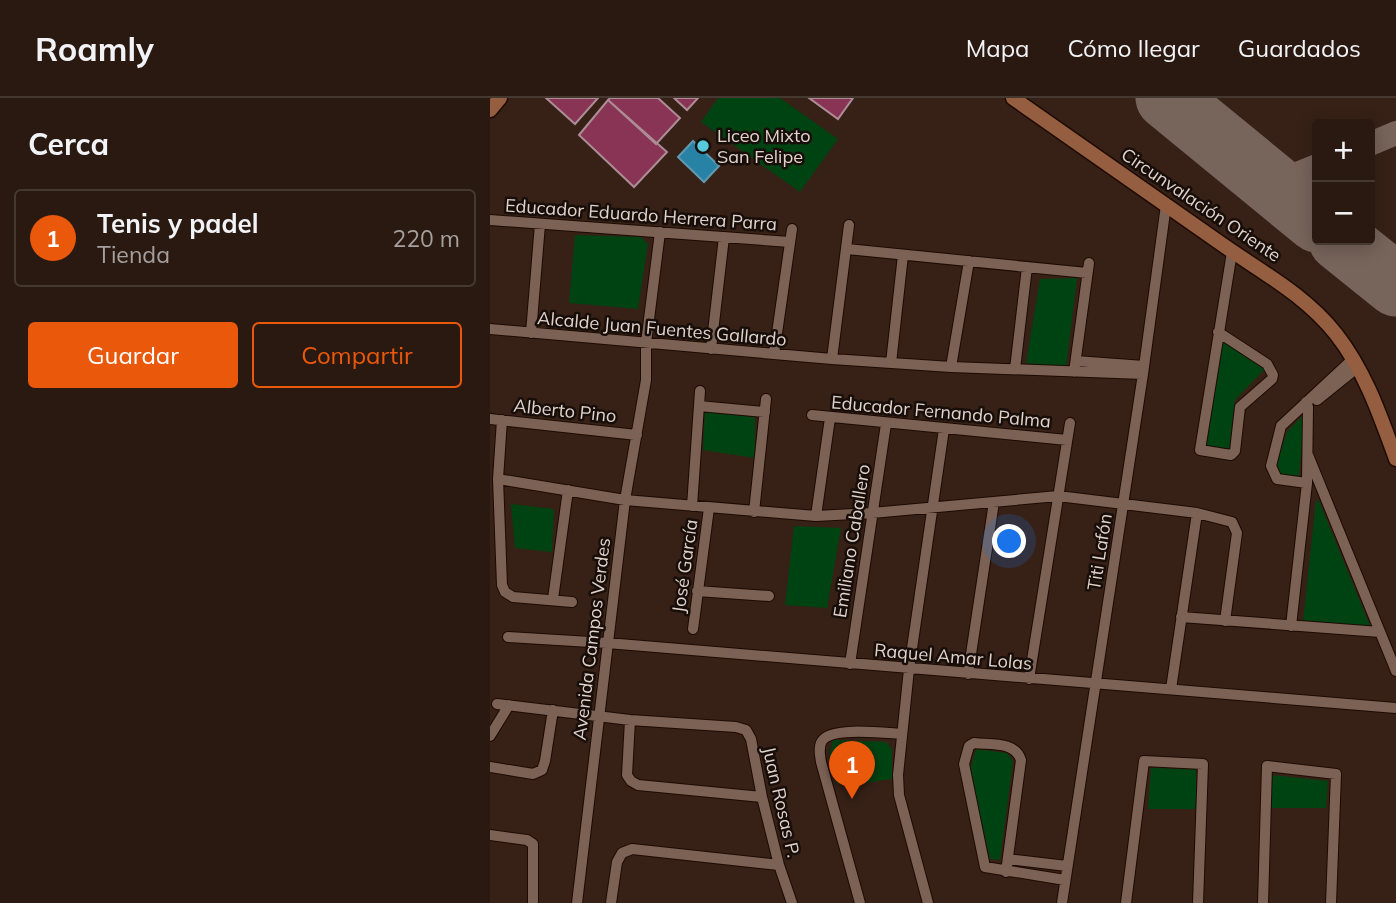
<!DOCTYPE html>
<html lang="es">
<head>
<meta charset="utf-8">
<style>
  :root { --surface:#291910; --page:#35261e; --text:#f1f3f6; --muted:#a5a09f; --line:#453830; --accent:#ea580c }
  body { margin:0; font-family:Mulish,sans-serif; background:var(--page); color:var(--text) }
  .controls { position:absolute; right:21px; top:21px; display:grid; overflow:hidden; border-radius:7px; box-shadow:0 4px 18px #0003 }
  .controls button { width:63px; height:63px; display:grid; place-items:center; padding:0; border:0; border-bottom:2px solid var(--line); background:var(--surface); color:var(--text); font:35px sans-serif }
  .you { position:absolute; left:520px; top:444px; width:24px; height:24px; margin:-18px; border:5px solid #fff; border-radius:50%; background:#1a73e8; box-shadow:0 0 0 10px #1a73e833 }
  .badge { display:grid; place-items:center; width:46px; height:46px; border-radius:50%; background:var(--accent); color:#fff; font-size:23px; font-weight:700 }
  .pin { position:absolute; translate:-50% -58px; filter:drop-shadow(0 2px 4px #0008) }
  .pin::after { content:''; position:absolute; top:37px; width:24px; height:21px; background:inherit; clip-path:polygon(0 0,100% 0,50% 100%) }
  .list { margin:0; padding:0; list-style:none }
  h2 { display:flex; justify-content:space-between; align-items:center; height:91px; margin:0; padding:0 28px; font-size:30px }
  h2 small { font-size:23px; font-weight:400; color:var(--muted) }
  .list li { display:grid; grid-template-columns:46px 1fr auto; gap:21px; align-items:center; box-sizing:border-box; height:98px; margin:0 14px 14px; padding:0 14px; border:2px solid var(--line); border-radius:7px }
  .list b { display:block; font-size:26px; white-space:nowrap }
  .list p { margin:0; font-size:23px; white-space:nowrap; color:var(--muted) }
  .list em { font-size:23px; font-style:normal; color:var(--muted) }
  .actions { display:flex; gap:14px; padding:21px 28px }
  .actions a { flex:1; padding:16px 0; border:2px solid var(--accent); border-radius:7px; text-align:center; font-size:24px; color:var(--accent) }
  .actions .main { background:var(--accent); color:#fff }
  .map { position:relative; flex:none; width:906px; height:805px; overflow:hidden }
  header { display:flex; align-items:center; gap:42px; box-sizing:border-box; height:98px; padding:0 35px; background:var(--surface); border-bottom:2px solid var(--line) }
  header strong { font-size:33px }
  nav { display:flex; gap:38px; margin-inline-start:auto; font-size:24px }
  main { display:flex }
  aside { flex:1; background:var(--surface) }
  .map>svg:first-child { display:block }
  .green { fill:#004312 }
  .water { fill:#2882a5; stroke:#609ab0; stroke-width:2 }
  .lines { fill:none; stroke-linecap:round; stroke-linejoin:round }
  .taxiway { stroke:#77645a; stroke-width:24 }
  .runway { stroke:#77645a; stroke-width:63 }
  .building { fill:#8a3455; stroke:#ac8d96; stroke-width:2 }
  .street-casing { stroke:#1d0a02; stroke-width:12 }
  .secondary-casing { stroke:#1d0a02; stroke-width:17 }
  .street { stroke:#7c6255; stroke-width:10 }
  .secondary { stroke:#965e40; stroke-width:14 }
  .poi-dot { fill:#54cadc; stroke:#170e09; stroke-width:2.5 }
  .labels { text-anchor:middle; stroke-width:5; stroke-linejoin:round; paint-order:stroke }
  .poi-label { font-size:18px; fill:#e1d2cb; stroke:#170e09; text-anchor:start }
  .street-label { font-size:18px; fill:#e1d2cb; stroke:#170e09 }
</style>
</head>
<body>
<header>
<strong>Roamly</strong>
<nav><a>Mapa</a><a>Cómo llegar</a><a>Guardados</a></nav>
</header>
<main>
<aside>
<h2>Cerca<small></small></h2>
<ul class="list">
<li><span class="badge">1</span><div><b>Tenis y padel</b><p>Tienda</p></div><em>220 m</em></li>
</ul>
<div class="actions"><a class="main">Guardar</a><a>Compartir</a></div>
</aside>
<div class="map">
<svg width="906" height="805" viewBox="0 0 906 805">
  <rect width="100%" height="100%" fill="#372116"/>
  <!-- green -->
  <path class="green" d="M228 0H290L348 41 310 94 211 24Z
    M85 137 151 139 158 146 148 211 79 205Z
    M587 180 576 270 536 265 550 181Z
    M729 240 776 270 745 302 739 354 715 349Z
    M215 314 265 319V360L213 352Z
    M815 315 809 378 790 377 785 371 797 334Z
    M826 402 829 403 880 528 813 524Z
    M21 406 64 411 62 454 25 450Z
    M304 428 351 430 337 510 295 507Z
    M343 642 396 644 402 651V681L374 685 372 680 347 686 339 657Z
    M486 651 517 655 523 663 510 762 500 761 480 672Z
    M661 670 706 671V711H658Z
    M782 677 838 683 836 710H779Z"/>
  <!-- water -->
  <path class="water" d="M203 43 229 68 214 84 188 59Z"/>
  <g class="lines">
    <!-- taxiway -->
    <path class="taxiway" d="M880 46 906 35
      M782 86 827 68"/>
    <!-- runway -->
    <path class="runway" d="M677 0 827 123
      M850 142 906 187"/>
  </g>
  <!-- building -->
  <path class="building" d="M56 0H108L85 26Z
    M120 0H168L190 20 166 46 118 2Z
    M184 0H208L197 12Z
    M319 0H363L348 21Z
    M118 2 177 54 144 89 89 37Z"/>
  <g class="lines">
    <!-- street casing -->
    <g class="street-casing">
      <path id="street" d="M0 122 300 144
        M357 151 597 175
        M0 231 342 261 461 269 653 276
        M728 234 777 266 783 277 782 281 750 309 745 353 741 357 710 352 742 154
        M41 235 50 126
        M221 251 234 139
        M284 256 302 131
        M342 261 359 127
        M586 263 654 268
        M401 265 413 157
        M461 269 479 163
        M525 271 537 169
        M584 274 599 165
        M827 302 868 269
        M209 308 275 314
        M322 317 577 342
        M0 321 147 337
        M12 322 8 381 12 487 15 494 23 499 82 504
        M818 357 906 573
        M8 381 135 402 326 418 382 415 568 398 707 415 742 424 747 435 735 523
        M817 385 787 381 781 368 791 328 863 261
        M202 408 210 293
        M264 414 276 301
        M326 418 340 320
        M207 493 279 498
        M63 501 78 392
        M691 519 890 534
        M801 528 817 385 818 309 816 304
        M203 531 219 410
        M18 539 117 545 906 610
        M360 566 396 326
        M478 576 504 404
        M539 581 580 325
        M681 591 707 415
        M7 606 140 622 246 629 256 632 261 641 272 699 289 767 302 805
        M140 622 137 677 141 683 148 687 272 699
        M0 638 19 607
        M0 669 43 676 52 672 55 663 63 612
        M0 737 37 742 43 746V805
        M518 761 577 768
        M516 774 531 662C525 643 501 647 484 645L479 648 474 666 495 769 575 782
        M87 805 135 402 156 282V245L170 134
        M121 805 127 764 132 755 142 751 289 767
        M370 805 331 664C330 657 328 649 332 643 341 628 395 635 412 636
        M438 805 409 697 408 677 419 571 454 331
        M572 805 653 276 676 107
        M636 805 654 663 713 666 708 805
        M773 805 777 668 846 676 841 805"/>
    </g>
    <!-- secondary casing -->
    <g class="secondary-casing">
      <path id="secondary" d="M523 0C593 49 663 98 733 147 773 175 815 197 846 236 875 273 890 317 906 361
        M0 12 10 0"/>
    </g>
    <!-- street -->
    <use href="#street" class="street"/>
    <!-- secondary -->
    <use href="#secondary" class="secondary"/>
  </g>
  <!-- markers -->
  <circle class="poi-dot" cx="213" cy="48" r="7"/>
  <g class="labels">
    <!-- poi labels -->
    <g class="poi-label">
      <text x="227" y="44">Liceo Mixto<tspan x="227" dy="21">San Felipe</tspan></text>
    </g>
    <!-- street labels -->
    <g class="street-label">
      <text transform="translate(711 107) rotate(34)" y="6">Circunvalación Oriente</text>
      <text transform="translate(151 117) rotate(4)" y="6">Educador Eduardo Herrera Parra</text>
      <text transform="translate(172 231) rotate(5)" y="6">Alcalde Juan Fuentes Gallardo</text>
      <text transform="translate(75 313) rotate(6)" y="6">Alberto Pino</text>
      <text transform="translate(451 314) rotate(5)" y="6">Educador Fernando Palma</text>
      <text transform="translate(362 443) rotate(-81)" y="6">Emiliano Caballero</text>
      <text transform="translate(610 454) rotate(-81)" y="6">Titi Lafón</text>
      <text transform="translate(195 468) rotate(-82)" y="6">José García</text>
      <text transform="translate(102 541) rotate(-83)" y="6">Avenida Campos Verdes</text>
      <text transform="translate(463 559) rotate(5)" y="6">Raquel Amar Lolas</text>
      <text transform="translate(291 704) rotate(77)" y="6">Juan Rosas P.</text>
    </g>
  </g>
</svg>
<div class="controls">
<button>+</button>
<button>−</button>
</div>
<div class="you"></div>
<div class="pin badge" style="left:362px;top:701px">1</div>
</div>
</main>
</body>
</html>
